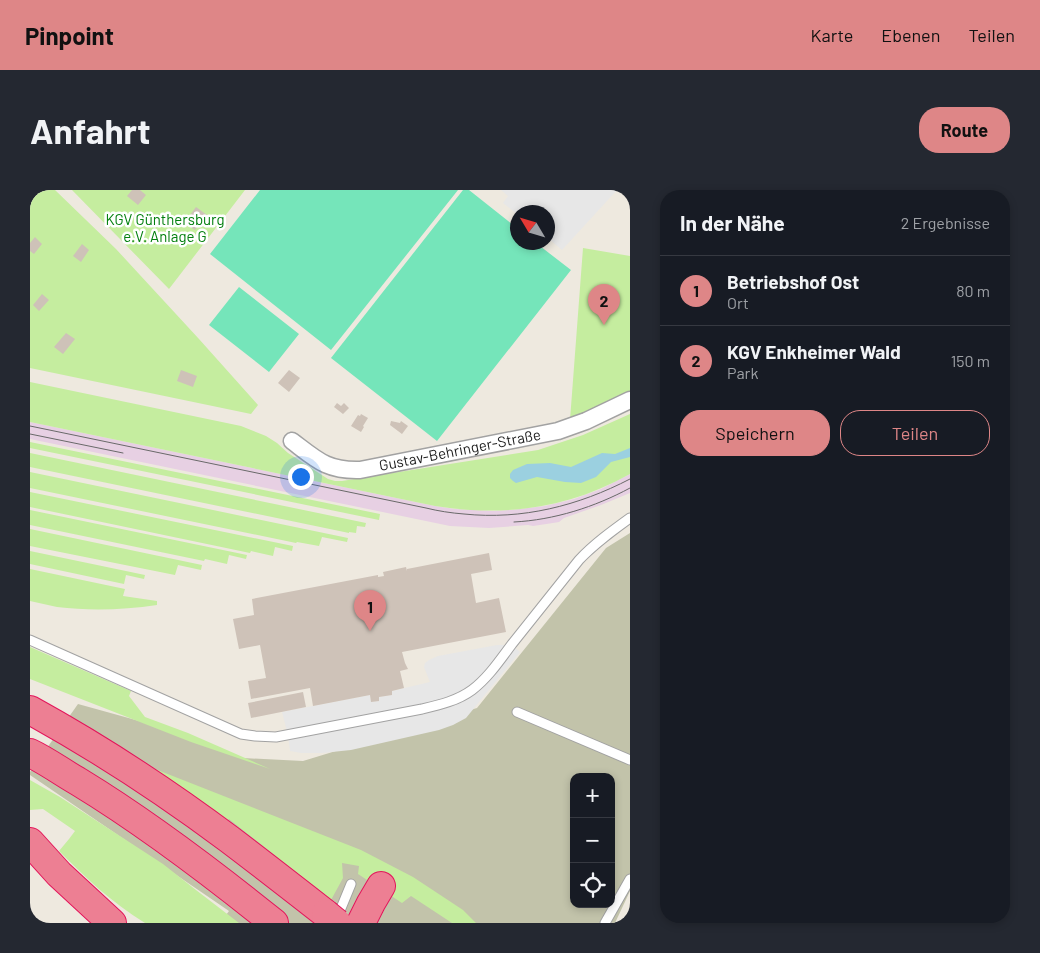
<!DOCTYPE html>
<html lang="de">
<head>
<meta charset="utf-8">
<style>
  :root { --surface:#171b24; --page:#242831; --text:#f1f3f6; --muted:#9ea1a6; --line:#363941; --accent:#de8687 }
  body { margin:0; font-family:Barlow,sans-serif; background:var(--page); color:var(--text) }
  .controls { position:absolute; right:15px; bottom:15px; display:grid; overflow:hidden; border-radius:10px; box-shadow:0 2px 8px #0003 }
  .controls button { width:45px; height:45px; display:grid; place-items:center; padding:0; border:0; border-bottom:1px solid var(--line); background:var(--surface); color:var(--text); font:25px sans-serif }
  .compass { position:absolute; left:480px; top:15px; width:45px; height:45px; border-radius:50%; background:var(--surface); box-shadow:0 2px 8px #0003; rotate:308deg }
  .you { position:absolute; left:270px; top:286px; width:18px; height:18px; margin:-12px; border:4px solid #fff; border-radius:50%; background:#1a73e8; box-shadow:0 0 0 8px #1a73e833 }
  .badge { display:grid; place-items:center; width:32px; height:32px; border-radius:50%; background:var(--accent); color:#111; font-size:16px; font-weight:700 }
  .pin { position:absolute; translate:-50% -41px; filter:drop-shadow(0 1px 2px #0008) }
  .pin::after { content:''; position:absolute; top:26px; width:18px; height:15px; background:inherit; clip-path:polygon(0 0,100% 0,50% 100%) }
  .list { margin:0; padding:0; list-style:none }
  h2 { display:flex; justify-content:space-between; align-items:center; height:65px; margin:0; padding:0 20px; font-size:21px }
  h2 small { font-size:16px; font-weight:400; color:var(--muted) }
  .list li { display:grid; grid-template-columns:32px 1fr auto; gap:15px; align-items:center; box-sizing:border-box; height:70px; padding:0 20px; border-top:1px solid var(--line) }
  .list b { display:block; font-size:19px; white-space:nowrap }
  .list p { margin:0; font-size:16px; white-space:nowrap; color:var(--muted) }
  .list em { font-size:16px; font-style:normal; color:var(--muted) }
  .actions { display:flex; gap:10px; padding:15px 20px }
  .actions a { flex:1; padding:11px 0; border:1px solid var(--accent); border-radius:20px; text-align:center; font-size:18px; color:var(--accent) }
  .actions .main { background:var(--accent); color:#111 }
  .icon { flex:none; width:28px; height:28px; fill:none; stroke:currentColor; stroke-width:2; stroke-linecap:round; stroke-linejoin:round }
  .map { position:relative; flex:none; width:600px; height:733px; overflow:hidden; border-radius:20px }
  header { display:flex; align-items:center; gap:30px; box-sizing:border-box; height:70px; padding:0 25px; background:var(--accent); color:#111 }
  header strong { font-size:24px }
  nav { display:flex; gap:28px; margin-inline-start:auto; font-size:18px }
  .intro { display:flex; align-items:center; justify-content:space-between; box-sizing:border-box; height:120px; padding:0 30px }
  h1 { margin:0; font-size:35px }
  .button { padding:12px 22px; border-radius:20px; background:var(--accent); color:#111; font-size:18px; font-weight:700 }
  main { display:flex; gap:30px; padding:0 30px }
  aside { flex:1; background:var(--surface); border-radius:20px; box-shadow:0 2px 8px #0003 }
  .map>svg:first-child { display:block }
  .industrial { fill:#e7d0e3 }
  .construction { fill:#c2c3aa; fill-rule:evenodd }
  .grass { fill:#c5ed9f }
  .pitch { fill:#75e5ba }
  .parking { fill:#e7e7e7 }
  .water { fill:#9bd0e0 }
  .building { fill:#cec2b8 }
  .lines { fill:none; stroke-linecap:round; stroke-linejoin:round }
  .lane-casing { stroke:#a2a2a2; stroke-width:11 }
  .street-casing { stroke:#a2a2a2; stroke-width:19 }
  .highway-casing { stroke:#e3155b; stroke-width:30 }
  .lane { stroke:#fff; stroke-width:9 }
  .street { stroke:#fff; stroke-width:16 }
  .highway { stroke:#ed7f93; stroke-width:28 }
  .tram { stroke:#696969; stroke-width:1 }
  .highway-bridge-casing { stroke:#e3155b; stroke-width:30; stroke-linecap:butt }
  .highway-bridge { stroke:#ed7f93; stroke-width:28 }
  .labels { text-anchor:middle; stroke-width:5; stroke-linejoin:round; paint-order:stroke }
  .park-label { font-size:15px; fill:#027f0d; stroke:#fff }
  .street-label { font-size:15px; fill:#1b1b1b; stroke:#fff }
</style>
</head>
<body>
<header>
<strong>Pinpoint</strong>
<nav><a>Karte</a><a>Ebenen</a><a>Teilen</a></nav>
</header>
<div class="intro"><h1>Anfahrt</h1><a class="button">Route</a></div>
<main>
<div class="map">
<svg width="600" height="733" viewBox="0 0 600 733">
  <rect width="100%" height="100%" fill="#eee9df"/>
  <!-- industrial -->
  <path class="industrial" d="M0 232 405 316 425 319 464 321 481 320 515 316 544 309 571 299 600 284V303L571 315 534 328 529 332 523 333 503 336 498 335 459 338 420 336 0 249Z"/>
  <!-- construction -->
  <path class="construction" d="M600 343V701L585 733H190L199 721 0 585V582L48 514 131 537 213 568 273 571 447 518 576 358ZM544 587H581V714H544Z"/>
  <!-- grass -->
  <path class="grass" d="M0 0H25L86 59 169 149 228 215 221 224 0 178Z
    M42 0H215L139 99Z
    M553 58 600 66V204L540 230Z
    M0 192 211 236 236 246 247 253 258 263 298 289 305 291H312L508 260 553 245 600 224V284C537 319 475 327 405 316L0 232Z
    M0 252 350 324 349 330 0 258Z
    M0 263 336 333 335 337 327 336 326 343 319 342V343L0 277Z
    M0 282 318 348 317 352 292 347 289 356 267 352 266 353 0 298Z
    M0 302 263 356 262 361 245 357 243 366 221 361 220 363 0 317Z
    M0 320 217 365 216 369 199 365 197 374 175 369 174 371 0 335Z
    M0 339 172 375 171 380 148 375 145 385 0 356Z
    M0 361 115 385 114 389 96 385 94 394 0 374Z
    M0 379 95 399 93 406 127 411V415C94 420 59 421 27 417 18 415 9 413 0 411Z
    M0 457 101 501 99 506 115 527 158 543 240 579 161 552 0 489Z
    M97 568 331 660 383 687 433 720 446 733H422L381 706 372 713 328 684 329 676 312 673 313 688 301 710 199 629 194 635Z
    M0 590 30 607 133 674 166 700 209 733H115C81 712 57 689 29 661L39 649 45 641 13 619 0 620Z"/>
  <!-- pitch -->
  <path class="pitch" d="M230 0H428L301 160 180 64Z
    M433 0H439L487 38 488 52 506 53 541 80 407 251 301 168Z
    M209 97 269 144 239 182 179 135Z"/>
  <!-- parking -->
  <path class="parking" d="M471 0H587L532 60 518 48V22H488L487 24 473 13 478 6Z
    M467 455H482L490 462 436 528 423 535 409 540 321 560 292 563H271L260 561 258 545 252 522 340 505 341 512 349 511V507L362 505V501L400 492 394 477 395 473 399 470 408 466Z"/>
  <!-- water -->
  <path class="water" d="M600 258V267L581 272 566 287 551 293 535 292 507 287 486 293 483 291 480 288V284L483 280 497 274 520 273 541 277 572 263 585 264Z"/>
  <!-- building -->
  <path class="building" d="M102 0H110L116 5 108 15 97 6Z
    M166 17 177 25 165 40 154 33Z
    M5 47 12 54 4 64 0 61V53Z
    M52 54 59 60 51 72 43 66Z
    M12 104 19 110 9 121 3 115Z
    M36 143 45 149 33 164 24 157Z
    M151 180 167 186 163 197 147 191Z
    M259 180 270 188 259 202 248 193Z
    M307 213 311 216 314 213 319 218 313 224 304 217Z
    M331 224 338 228 333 236 334 237 331 242 321 236 328 225 330 226Z
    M361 231 370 233 371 231 378 236 372 244 360 235Z
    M459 363 462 380 441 384 446 413 469 408 476 442 372 462 375 473 378 479 370 481 374 498 362 501V505L349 507V511L341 512 340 505 283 516 280 498 221 509 218 491 236 488 230 455 209 459 203 429 224 425 222 409 348 385V387L354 386 353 382 376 377 377 381V379Z
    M273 502 276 517 221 528 218 513Z"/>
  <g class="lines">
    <!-- lane casing -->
    <g class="lane-casing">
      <path id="lane" d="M0 450 211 544 225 546 246 547 392 519C409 515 427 511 442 500 458 488 470 470 482 454 504 426 527 398 549 370 564 354 582 341 600 328
        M487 522 600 570
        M307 728 321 694
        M575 733 600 689"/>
    </g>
    <!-- street casing -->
    <g class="street-casing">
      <g id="street">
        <path id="s1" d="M262 251C287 270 297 281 330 280L528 241 556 231 600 210"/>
      </g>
    </g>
    <!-- highway casing -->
    <g class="highway-casing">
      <path id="highway" d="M0 520C69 558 136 602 199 649 232 674 264 699 296 724
        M0 563C17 571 33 583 49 592 118 634 182 683 244 733
        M0 652 29 684 82 733
        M331 733 341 713 351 696"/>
    </g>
    <!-- lane -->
    <use href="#lane" class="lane"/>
    <!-- street -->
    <use href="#street" class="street"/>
    <!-- highway -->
    <use href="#highway" class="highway"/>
    <!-- tram -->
    <path class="tram" d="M0 236 396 318C408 321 421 323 434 324 492 330 548 316 600 289
      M0 244 93 263
      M484 332C524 330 565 317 600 298"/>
    <!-- highway-bridge casing -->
    <g class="highway-bridge-casing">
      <path id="highway-bridge" d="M296 724 307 733"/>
    </g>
    <!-- highway-bridge -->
    <use href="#highway-bridge" class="highway-bridge"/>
  </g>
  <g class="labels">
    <!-- park labels -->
    <g class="park-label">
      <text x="135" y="35">KGV Günthersburg<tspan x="135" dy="17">e.V. Anlage G</tspan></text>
    </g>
    <!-- street labels -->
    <g class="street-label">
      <text dy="5" stroke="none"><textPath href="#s1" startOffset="178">Gustav-Behringer-Straße</textPath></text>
    </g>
  </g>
</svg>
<div class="controls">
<button>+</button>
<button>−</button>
<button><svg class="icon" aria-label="locate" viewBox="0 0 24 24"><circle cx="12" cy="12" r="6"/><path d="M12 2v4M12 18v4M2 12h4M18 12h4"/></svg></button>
</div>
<svg class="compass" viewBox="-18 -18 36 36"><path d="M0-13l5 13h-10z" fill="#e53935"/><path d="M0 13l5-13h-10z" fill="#9ea1a6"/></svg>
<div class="you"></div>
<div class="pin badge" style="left:340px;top:441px">1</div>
<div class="pin badge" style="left:574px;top:135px">2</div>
</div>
<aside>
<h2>In der Nähe<small>2 Ergebnisse</small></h2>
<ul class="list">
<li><span class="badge">1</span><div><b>Betriebshof Ost</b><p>Ort</p></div><em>80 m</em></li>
<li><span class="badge">2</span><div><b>KGV Enkheimer Wald</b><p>Park</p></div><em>150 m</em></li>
</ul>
<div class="actions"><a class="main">Speichern</a><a>Teilen</a></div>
</aside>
</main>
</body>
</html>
